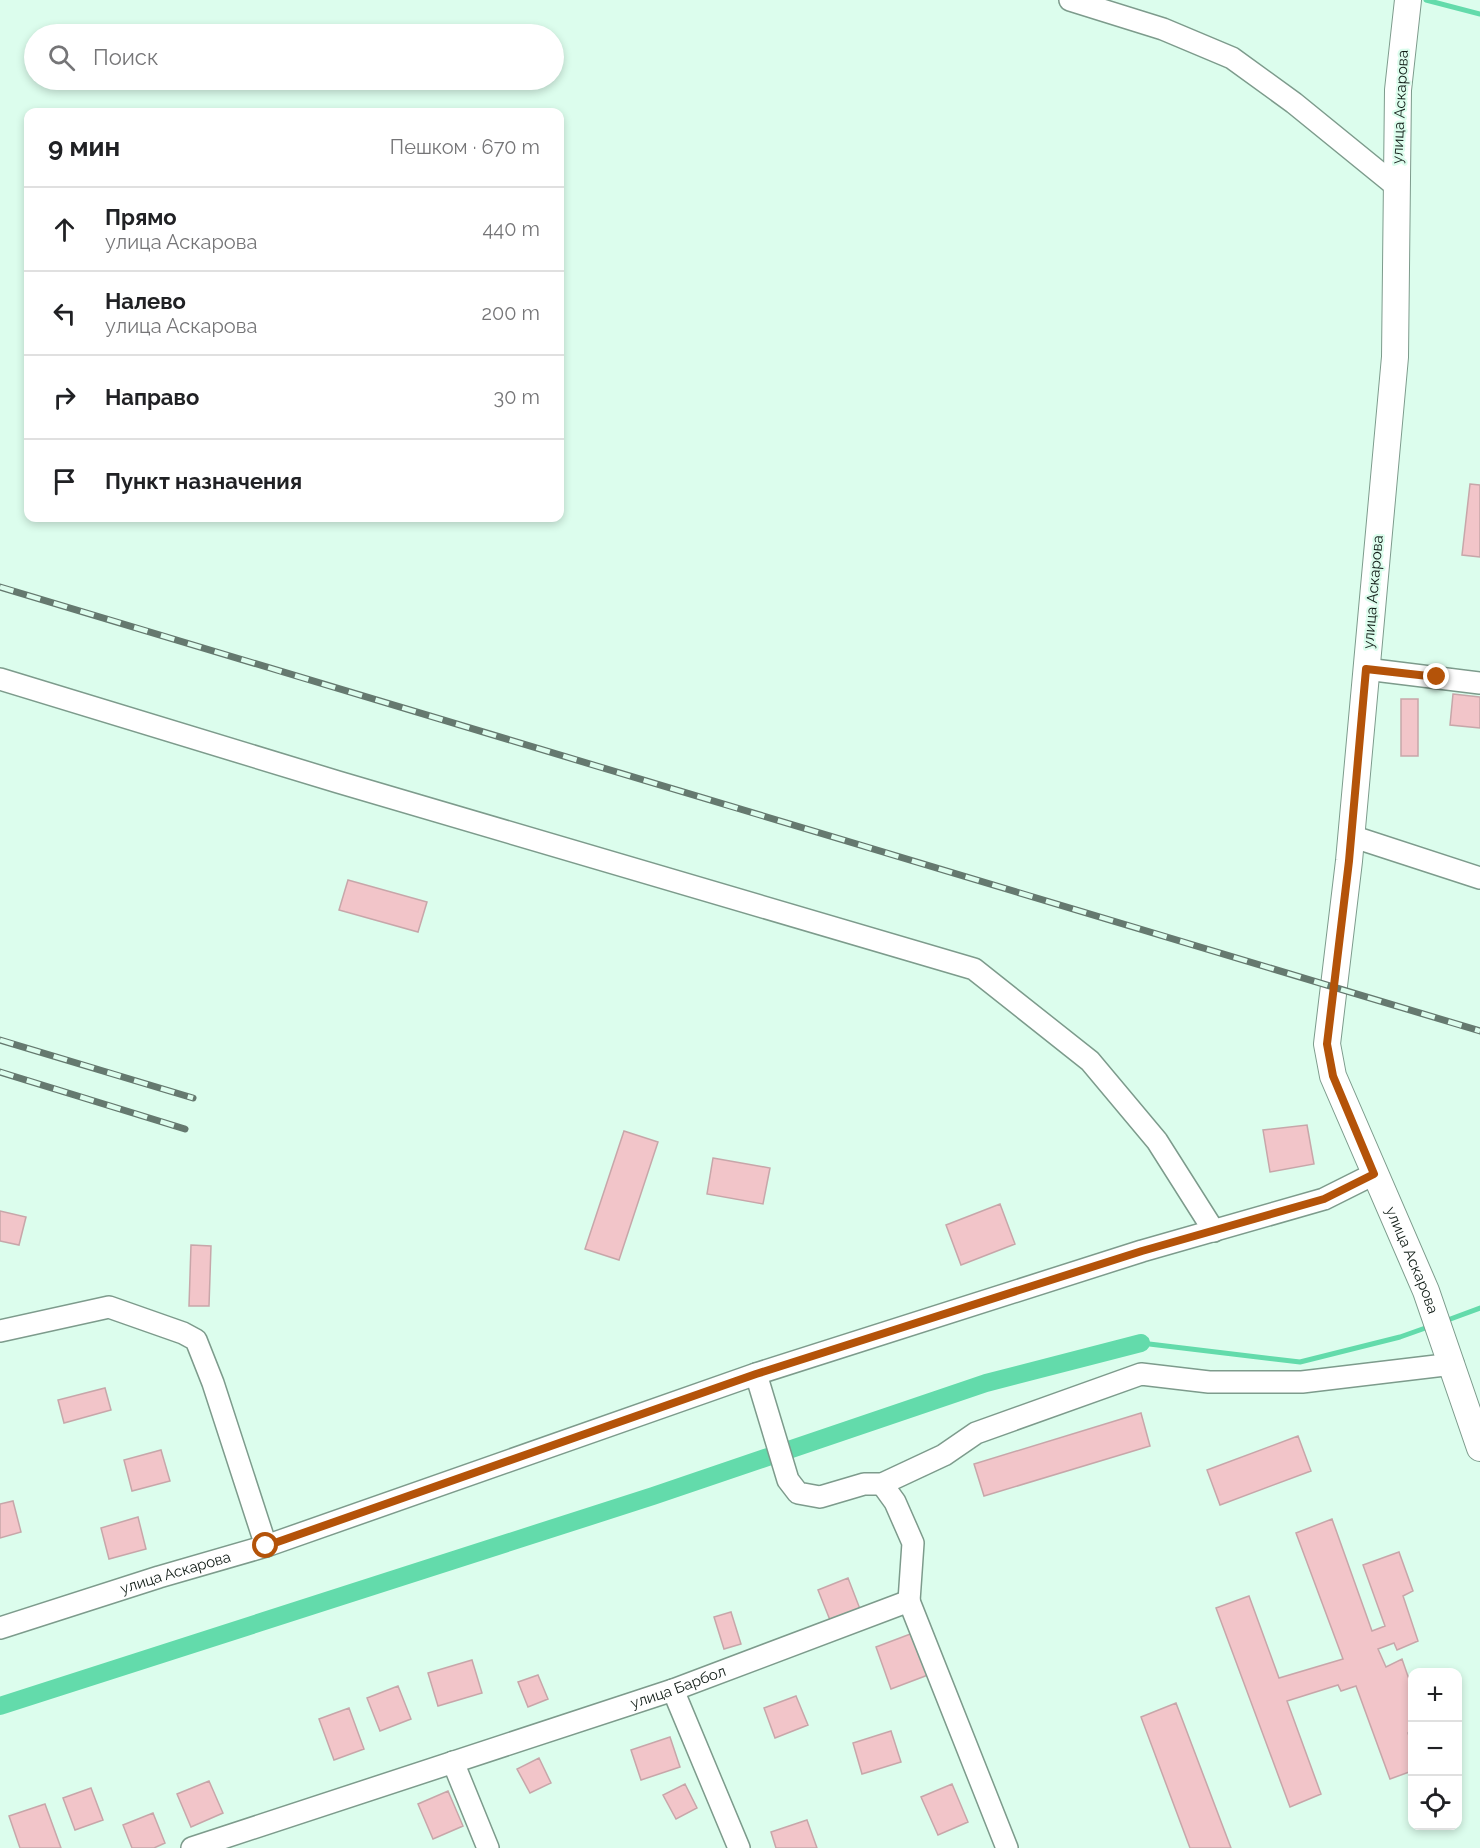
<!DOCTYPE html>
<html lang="ru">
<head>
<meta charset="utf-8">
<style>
  :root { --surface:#fff; --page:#f6f6f6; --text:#202124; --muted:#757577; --line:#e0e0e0 }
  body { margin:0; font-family:Raleway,sans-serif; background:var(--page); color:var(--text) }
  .controls { position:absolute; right:18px; bottom:18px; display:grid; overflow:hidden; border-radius:12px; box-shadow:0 3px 9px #0003 }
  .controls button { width:54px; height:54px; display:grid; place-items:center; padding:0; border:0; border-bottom:2px solid var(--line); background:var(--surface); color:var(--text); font:30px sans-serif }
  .stop { position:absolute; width:18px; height:18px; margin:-14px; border:4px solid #b45309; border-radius:50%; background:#fff }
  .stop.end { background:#b45309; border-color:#fff; box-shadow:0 2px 6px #0008 }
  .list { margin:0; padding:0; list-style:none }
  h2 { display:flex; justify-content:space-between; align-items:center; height:78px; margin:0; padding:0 24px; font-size:26px }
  h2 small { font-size:20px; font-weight:400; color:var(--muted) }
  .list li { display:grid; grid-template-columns:39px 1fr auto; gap:18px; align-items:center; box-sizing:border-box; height:84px; padding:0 24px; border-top:2px solid var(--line) }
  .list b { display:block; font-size:22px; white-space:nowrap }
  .list p { margin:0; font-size:20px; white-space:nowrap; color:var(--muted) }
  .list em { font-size:20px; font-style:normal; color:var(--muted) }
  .icon { flex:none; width:33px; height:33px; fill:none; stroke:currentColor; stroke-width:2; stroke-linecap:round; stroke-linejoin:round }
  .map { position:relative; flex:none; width:1480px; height:1848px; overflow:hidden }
  .search { position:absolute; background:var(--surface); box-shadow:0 3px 9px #0003; left:24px; top:24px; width:540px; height:66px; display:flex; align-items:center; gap:15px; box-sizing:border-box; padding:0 21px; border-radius:33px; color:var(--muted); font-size:22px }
  .panel { position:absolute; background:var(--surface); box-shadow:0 3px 9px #0003; left:24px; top:108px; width:540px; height:414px; border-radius:12px }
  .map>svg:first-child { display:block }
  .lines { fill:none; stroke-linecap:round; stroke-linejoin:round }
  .stream { stroke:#63dbab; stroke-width:5 }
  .canal { stroke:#63dbab; stroke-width:18 }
  .building { fill:#f2c5c9; stroke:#c7a6a9; stroke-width:1.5 }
  .minor-casing { stroke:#7d9b8c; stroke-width:24 }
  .major-casing { stroke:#7d9b8c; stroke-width:28 }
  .minor { stroke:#fff; stroke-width:21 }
  .major { stroke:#fff; stroke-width:26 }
  .rail-casing { stroke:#65796f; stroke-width:7 }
  .rail { stroke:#dcfded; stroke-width:4.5; stroke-dasharray:14; stroke-linecap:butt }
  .route { stroke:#b45309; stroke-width:8 }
  .labels { text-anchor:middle; stroke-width:4.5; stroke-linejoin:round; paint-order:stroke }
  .street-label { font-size:15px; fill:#101c16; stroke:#dcfded }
</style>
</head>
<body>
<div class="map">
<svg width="1480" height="1848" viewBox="0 0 1480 1848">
  <rect width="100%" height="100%" fill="#dcfded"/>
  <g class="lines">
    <!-- stream -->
    <path class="stream" d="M1426 0 1480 14
      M1445 1321 1480 1308
      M1141 1343 1300 1362 1400 1337 1431 1326"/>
    <!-- canal -->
    <path class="canal" d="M0 1706 653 1496 986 1383 1141 1343"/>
  </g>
  <!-- building -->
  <path class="building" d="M1470 484 1480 485V557L1462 555Z
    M1453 694 1480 697V728L1450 725Z
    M1401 699H1418V756H1401Z
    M348 880 427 902 418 932 339 910Z
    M1307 1125 1314 1164 1270 1172 1263 1130Z
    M624 1131 658 1142 619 1260 585 1249Z
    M713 1158 770 1168 763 1204 707 1194Z
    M1000 1204 1015 1244 961 1265 946 1225Z
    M0 1211 26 1217 19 1245 0 1241Z
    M191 1245 211 1246 209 1306H189Z
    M105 1388 111 1410 64 1423 58 1400Z
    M1141 1413 1150 1446 984 1496 974 1464Z
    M1298 1436 1311 1471 1220 1505 1207 1470Z
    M161 1450 170 1481 132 1491 124 1460Z
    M13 1501 21 1532 0 1538V1504Z
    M138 1517 146 1549 109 1559 101 1528Z
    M1332 1519 1372 1631 1385 1626 1363 1565 1399 1552 1413 1591 1403 1596 1418 1641 1397 1650 1394 1643 1378 1649 1386 1667 1402 1659 1412 1688V1731L1408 1733 1412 1746V1771L1390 1779 1356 1686 1341 1691 1338 1685 1287 1701 1321 1794 1290 1807 1216 1608 1249 1596 1279 1678 1343 1659 1296 1533Z
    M848 1578 860 1609 830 1620 818 1590Z
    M731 1612 741 1644 724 1649 714 1617Z
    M913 1633 928 1675 891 1689 876 1647Z
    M472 1660 482 1693 438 1706 428 1673Z
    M538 1675 548 1699 528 1707 518 1682Z
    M398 1686 411 1719 380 1731 367 1698Z
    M796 1696 808 1725 775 1738 764 1708Z
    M1176 1703 1231 1848H1190L1141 1717Z
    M349 1708 364 1749 334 1760 319 1719Z
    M891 1731 901 1762 862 1774 853 1743Z
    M670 1737 680 1767 641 1780 631 1750Z
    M539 1758 551 1783 530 1793 517 1769Z
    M209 1781 223 1813 191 1827 177 1794Z
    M685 1784 697 1808 676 1819 663 1795Z
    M952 1784 968 1822 938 1835 921 1797Z
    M91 1788 103 1820 75 1830 63 1798Z
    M448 1791 463 1826 433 1839 418 1804Z
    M45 1804 61 1848H20L9 1816Z
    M153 1813 165 1843 154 1848H132L123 1825Z
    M807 1820 817 1848H776L771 1832Z"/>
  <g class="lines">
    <!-- minor casing -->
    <g class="minor-casing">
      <g id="minor">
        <path d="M1070 0 1163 29 1232 58 1294 103 1396 186"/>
        <path d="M1366 669 1480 683"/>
        <path d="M0 679 338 782 974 969 1090 1061 1157 1141 1214 1231"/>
        <path d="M1351 836 1480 878"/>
        <path d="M0 1331 109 1307 183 1333 196 1340 213 1383 266 1546"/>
        <path d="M756 1374 788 1480 798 1493 820 1497 864 1484H882L944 1455 976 1433 1141 1374 1209 1382H1302L1453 1364"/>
        <path d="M882 1484 895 1502 913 1543 909 1601"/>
        <path id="s1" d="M0 1628 159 1577 266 1546 756 1374 1142 1251 1324 1199 1374 1174"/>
        <path d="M673 1690 739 1848"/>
        <path d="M453 1762 488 1848"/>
        <path id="s2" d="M192 1848 673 1690 909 1601 1007 1848"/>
      </g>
    </g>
    <!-- major casing -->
    <g class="major-casing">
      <g id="major">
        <path id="s3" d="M1408 0 1398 90 1395 357 1349 861 1327 1044 1333 1076 1426 1291 1480 1448"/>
      </g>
    </g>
    <!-- minor -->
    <use href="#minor" class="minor"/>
    <!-- major -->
    <use href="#major" class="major"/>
    <!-- rail casing -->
    <g class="rail-casing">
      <path id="rail" d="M0 587 1480 1031
        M0 1040 193 1098
        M0 1072 185 1129"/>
    </g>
    <!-- rail -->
    <use href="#rail" class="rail"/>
  </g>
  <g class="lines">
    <!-- route -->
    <path class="route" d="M266 1546 756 1374 1142 1251 1324 1199 1374 1174 1333 1076 1327 1044 1349 861 1366 669 1437 677"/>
  </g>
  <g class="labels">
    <!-- street labels -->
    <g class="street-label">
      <text transform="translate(1400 107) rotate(-87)" y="5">улица Аскарова</text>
      <text transform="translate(1373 592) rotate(-85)" y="5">улица Аскарова</text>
      <text dy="5" stroke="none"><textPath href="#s3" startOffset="1281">улица Аскарова</textPath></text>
      <text dy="5" stroke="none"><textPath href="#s1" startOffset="184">улица Аскарова</textPath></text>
      <text dy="5" stroke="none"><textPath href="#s2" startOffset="512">улица Барбол</textPath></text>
    </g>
  </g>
</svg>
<div class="controls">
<button>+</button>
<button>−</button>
<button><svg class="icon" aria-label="locate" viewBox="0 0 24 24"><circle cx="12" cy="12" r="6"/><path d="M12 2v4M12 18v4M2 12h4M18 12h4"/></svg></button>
</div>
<div class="stop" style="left:266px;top:1546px"></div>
<div class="stop end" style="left:1437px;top:677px"></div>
<div class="search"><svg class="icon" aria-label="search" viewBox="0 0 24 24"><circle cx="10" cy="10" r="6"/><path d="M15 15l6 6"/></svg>Поиск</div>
<section class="panel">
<h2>9 мин<small>Пешком · 670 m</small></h2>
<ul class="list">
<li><svg class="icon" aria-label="ahead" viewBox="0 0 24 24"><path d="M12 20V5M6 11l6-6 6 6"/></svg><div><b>Прямо</b><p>улица Аскарова</p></div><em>440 m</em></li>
<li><svg class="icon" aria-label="left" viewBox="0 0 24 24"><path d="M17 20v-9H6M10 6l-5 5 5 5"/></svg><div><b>Налево</b><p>улица Аскарова</p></div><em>200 m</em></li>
<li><svg class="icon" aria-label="right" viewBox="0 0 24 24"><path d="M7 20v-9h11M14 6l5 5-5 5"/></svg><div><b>Направо</b></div><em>30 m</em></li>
<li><svg class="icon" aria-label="arrive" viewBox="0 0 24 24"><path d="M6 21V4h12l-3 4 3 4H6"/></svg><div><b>Пункт назначения</b></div></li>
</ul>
</section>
</div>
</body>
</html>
